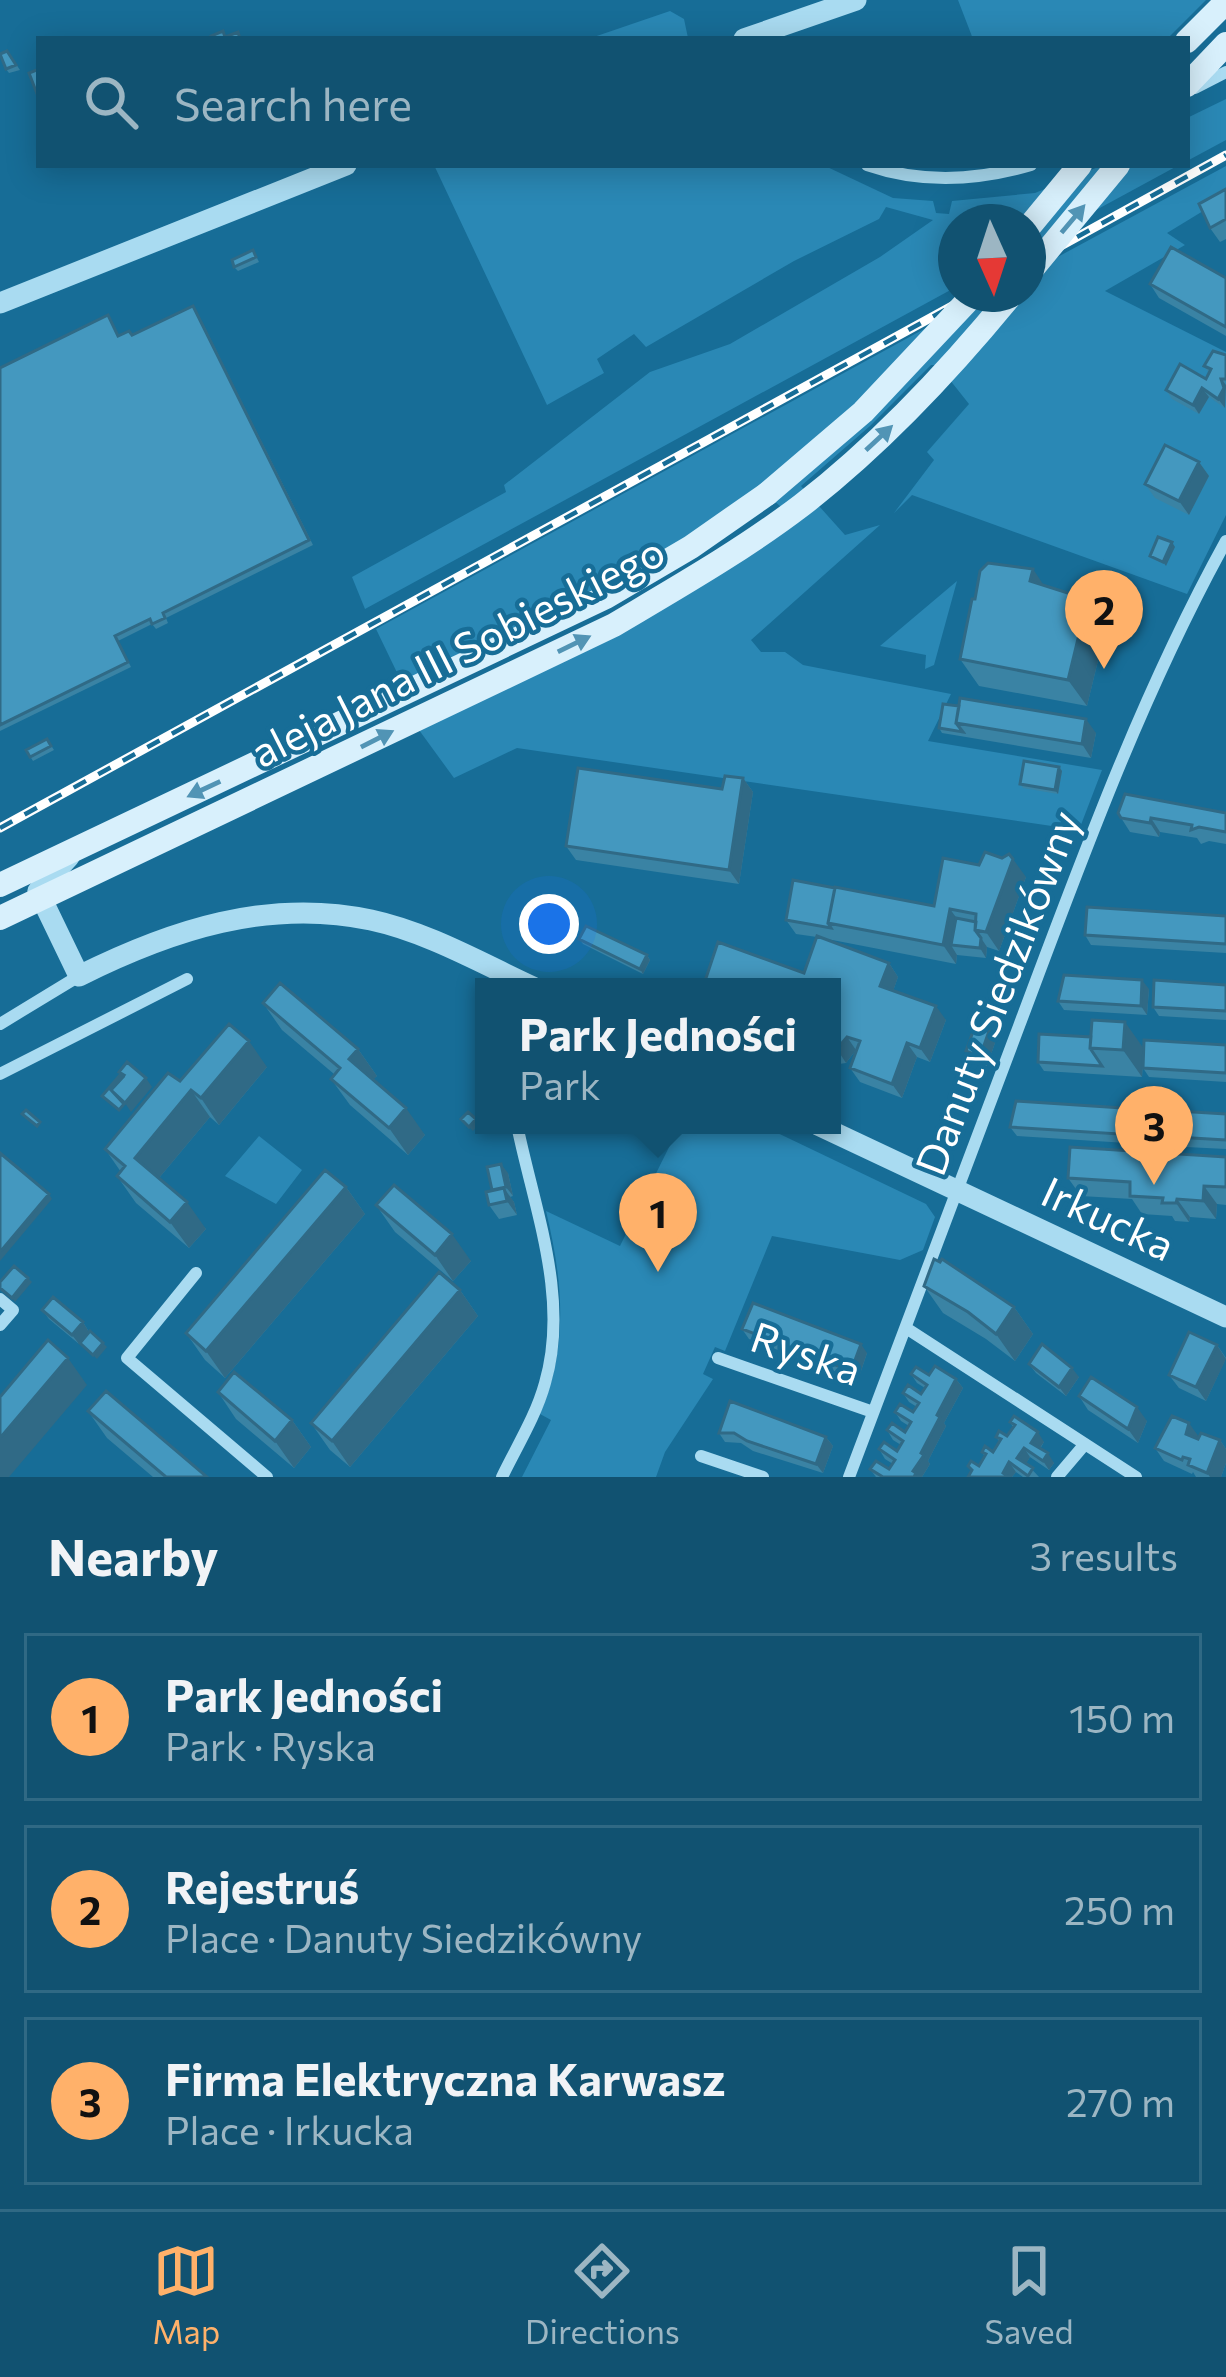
<!DOCTYPE html>
<html lang="en">
<head>
<meta charset="utf-8">
<style>
  :root { --surface:#115271; --page:#1e5c79; --text:#f1f3f6; --muted:#9cb6c3; --line:#306984; --accent:#ffb16a }
  body { margin:0; font-family:Commissioner,sans-serif; background:var(--page); color:var(--text) }
  .compass { position:absolute; left:938px; top:204px; width:108px; height:108px; border-radius:50%; background:var(--surface); box-shadow:0 6px 30px #0003; rotate:177deg }
  .you { position:absolute; left:549px; top:924px; width:42px; height:42px; margin:-30px; border:9px solid #fff; border-radius:50%; background:#1a73e8; box-shadow:0 0 0 18px #1a73e833 }
  .badge { display:grid; place-items:center; width:78px; height:78px; border-radius:50%; background:var(--accent); color:#111; font-size:39px; font-weight:700 }
  .pin { position:absolute; translate:-50% -99px; filter:drop-shadow(0 3px 6px #0008) }
  .pin::after { content:''; position:absolute; top:63px; width:42px; height:36px; background:inherit; clip-path:polygon(0 0,100% 0,50% 100%) }
  .popup { position:absolute; left:475px; top:978px; width:366px; height:156px; box-sizing:border-box; display:grid; place-content:center; border-radius:0px; background:var(--surface); filter:drop-shadow(0 3px 9px #0005); font-size:39px; white-space:nowrap; color:var(--muted) }
  .popup b { font-size:45px; color:var(--text) }
  .popup::after { content:''; position:absolute; left:50%; top:100%; margin-left:-24px; border:24px solid transparent; border-top-color:var(--surface) }
  .list { margin:0; padding:0; list-style:none }
  h2 { display:flex; justify-content:space-between; align-items:center; height:156px; margin:0; padding:0 48px; font-size:51px }
  h2 small { font-size:39px; font-weight:400; color:var(--muted) }
  .list li { display:grid; grid-template-columns:78px 1fr auto; gap:36px; align-items:center; box-sizing:border-box; height:168px; margin:0 24px 24px; padding:0 24px; border:3px solid var(--line); border-radius:0px }
  .list b { display:block; font-size:45px; white-space:nowrap }
  .list p { margin:0; font-size:39px; white-space:nowrap; color:var(--muted) }
  .list em { font-size:39px; font-style:normal; color:var(--muted) }
  .icon { flex:none; width:66px; height:66px; fill:none; stroke:currentColor; stroke-width:2; stroke-linecap:round; stroke-linejoin:round }
  .map { position:relative; flex:none; width:1226px; height:1477px; overflow:hidden }
  .search { position:absolute; background:var(--surface); box-shadow:0 6px 30px #0003; left:36px; right:36px; top:36px; height:132px; display:flex; align-items:center; gap:30px; box-sizing:border-box; padding:0 42px; border-radius:0px; color:var(--muted); font-size:45px }
  .sheet { height:732px; background:var(--surface) }
  nav { display:flex; justify-content:space-around; align-items:center; box-sizing:border-box; height:168px; border-top:3px solid var(--line); background:var(--surface); font-size:33px; color:var(--muted) }
  nav a { display:grid; justify-items:center; gap:6px }
  nav .on { color:var(--accent) }
  .map>svg:first-child { display:block }
  .green { fill:#2a88b5 }
  .lines { fill:none; stroke-linecap:round; stroke-linejoin:round }
  .minor { stroke:#a9dbf1; stroke-width:12 }
  .tertiary { stroke:#a9dbf1; stroke-width:21 }
  .secondary { stroke:#d8f0fc; stroke-width:24 }
  .rail-casing { stroke:#fff; stroke-width:9 }
  .rail { stroke:#176d97; stroke-width:4.5; stroke-dasharray:14; stroke-linecap:butt }
  .secondary-bridge { stroke:#d8f0fc; stroke-width:24 }
  .wall { fill:#3a83a4 }
  .shaded-wall { fill:#306a86 }
  .building { fill:#4498bf; stroke:#306a86; stroke-width:3 }
  .oneway { fill:#5194b5 }
  .labels { text-anchor:middle; stroke-width:9; stroke-linejoin:round; paint-order:stroke }
  .street-label { font-size:42px; fill:#fff; stroke:#176d97 }
</style>
</head>
<body>
<div class="map">
<svg width="1226" height="1477" viewBox="0 0 1226 1477">
  <rect width="100%" height="100%" fill="#176d97"/>
  <!-- green -->
  <path class="green" d="M958 0H1206L1167 39H973Z
    M670 11 684 19 688 38 656 36 649 39H588Z
    M1226 99V140L1187 161V118Z
    M434 165H823L893 198 933 201 936 213 949 214 952 201 1035 193 1103 165H1179L1028 247V222H956V287L365 609 352 577 506 492 504 485 650 372 730 344 880 257 933 220 886 207 879 219 794 261 646 347 634 334 597 359 604 373 547 405Z
    M1226 166V197L1167 233 1185 245 1105 291 1226 352V515L1187 594 912 495 894 513 934 460 927 452 969 404 938 365H931L870 426 801 486 845 535 880 525 751 640 761 652H785L803 665 951 694 928 741 1102 770 1079 830 517 748 454 778 419 730 796 520 758 487 645 565 403 685 376 629 988 294H1028V273Z
    M957 581 934 665 925 669 926 655 880 646Z
    M680 1125 765 1127 926 1204 935 1217 923 1250 900 1260 772 1236 725 1351 715 1347 703 1374 713 1379 665 1452 656 1477H522L551 1420 540 1414C569 1345 563 1282 546 1211L620 1246Z
    M259 1136 302 1170 276 1204 225 1176Z"/>
  <g class="lines">
    <!-- minor -->
    <path class="minor" d="M1195 88 1226 72
      M867 165C922 184 976 181 1031 165
      M0 1024 79 976
      M0 1074 187 979
      M196 1273 127 1358 267 1477
      M0 1299 13 1310 0 1325
      M906 1328 1136 1477
      M718 1358 873 1412
      M701 1456 763 1477
      M502 1477C517 1446 536 1416 545 1383 570 1298 534 1208 517 1125
      M849 1477C905 1326 963 1176 1019 1026 1081 861 1141 695 1226 541
      M1057 1477 1085 1444"/>
    <!-- tertiary -->
    <path class="tertiary" d="M744 39 856 0
      M0 303 346 165
      M69 857 38 891 79 976C171 930 268 898 371 920 427 932 481 963 533 987
      M818 1125 1226 1317"/>
    <!-- secondary -->
    <path class="secondary" d="M1187 41 1226 2
      M1187 85 1226 44
      M1028 228 1080 165
      M0 885 606 597 691 547 767 494
      M0 918 614 625C678 587 743 550 802 505 881 444 949 371 1012 294"/>
    <!-- rail casing -->
    <g class="rail-casing">
      <path id="rail" d="M1028 264 1226 155
        M0 828 974 294"/>
    </g>
    <!-- rail -->
    <use href="#rail" class="rail"/>
    <!-- secondary-bridge -->
    <path class="secondary-bridge" d="M1028 274 1118 165
      M767 494 863 412 974 294"/>
  </g>
  <!-- wall -->
  <path class="wall" d="M7 51 20 70 9 73 6 69Z
    M1226 189V239L1220 242 1210 228Z
    M253 250 259 262 238 271 234 267Z
    M1226 278V336L1159 298 1150 284Z
    M196 310 313 545 166 618 168 623 156 629 152 624 118 641 131 667 0 731V368L119 336 132 335Z
    M1226 355 1225 408 1209 397 1199 414 1172 399 1166 390 1206 379 1209 373 1204 366Z
    M1199 462 1209 476 1189 515 1155 498 1145 484Z
    M1044 585 1093 601 1112 628V635L1103 640 1087 706 979 686 960 659 975 599Z
    M943 704 1096 733 1091 758 942 733 939 728Z
    M47 739 54 750 33 761 26 750Z
    M1059 767 1062 771 1058 794 1023 788 1020 784Z
    M743 778 753 792 739 884 576 860 566 846 722 789Z
    M1118 813H1226V844L1209 841 1201 844 1197 838 1160 832 1159 837 1130 832Z
    M1026 877 999 951 987 947 986 958 957 955 956 964 822 938 889 963 898 977 893 991 946 1020 930 1062 917 1057 902 1098 860 1082 850 1068 856 1050 846 1063 832 1065V987H707L704 984 804 973 817 937 796 934 786 920 934 906Z
    M1226 916V953L1091 945 1085 935Z
    M579 939 647 955 650 960 643 974 583 944Z
    M1226 985V1020L1159 1016 1153 1007Z
    M1149 989 1147 1015 1064 1010 1058 1001Z
    M263 1003 358 1049 377 1076 373 1079 425 1135 408 1155 350 1105 331 1079 334 1074 282 1030Z
    M989 1031 996 1040 987 1066 972 1061 966 1051Z
    M1039 1034 1144 1049 1142 1077 1044 1071 1038 1062Z
    M1226 1045V1082L1149 1077 1143 1068Z
    M267 1067 219 1125 210 1117 159 1178 206 1229 189 1248 136 1203 117 1176 121 1172 105 1149 180 1081Z
    M1226 1114V1149L1166 1146 1159 1136Z
    M1159 1119 1158 1145 1017 1136 1010 1127Z
    M1226 1157V1205L1217 1204 1216 1219 1190 1217 1189 1222 1175 1221 1172 1216 1142 1214 1132 1199 1081 1196 1068 1178Z
    M508 1173 513 1196 510 1197 514 1202 517 1215 499 1219 489 1205 492 1191Z
    M346 1187 365 1214 225 1378 205 1360 186 1333Z
    M376 1205 471 1261 453 1281 395 1232Z
    M924 1286 1014 1307 1033 1334 1015 1361 986 1339 943 1313Z
    M460 1290 478 1316 350 1467 330 1450 311 1423Z
    M42 1310 83 1322 89 1332 79 1344 49 1319Z
    M742 1329 867 1353 858 1380 749 1339Z
    M1217 1345 1226 1358 1206 1401 1179 1388 1169 1375Z
    M1029 1364 1079 1377 1066 1396 1036 1373Z
    M911 1374 956 1379 963 1388 944 1423 946 1426 928 1461 930 1464 922 1477H876L870 1469H889L893 1464 885 1459 879 1449 897 1451 901 1445 893 1440 887 1430 905 1432 909 1426 901 1421 895 1412H913L917 1407 909 1402 903 1393 921 1394 925 1388 917 1383Z
    M218 1392 292 1420 311 1447 294 1468 236 1419Z
    M1079 1396 1147 1421 1138 1443 1088 1410Z
    M88 1411 207 1477H153L107 1438Z
    M1010 1422 1044 1442 1040 1449 1054 1463 1049 1470 1030 1457 1026 1463 1039 1477H1023L1016 1472 1012 1477H968L971 1471 968 1466H979L985 1457 982 1452H993L999 1441 996 1437 1007 1436 1013 1427Z
    M719 1433 826 1437 833 1446 823 1473 753 1451 741 1443 725 1442Z
    M1199 1437 1220 1440 1226 1449V1463L1221 1477H1196L1193 1472 1192 1474 1164 1461 1155 1448Z"/>
  <!-- shaded-wall -->
  <path class="shaded-wall" d="M1221 379 1226 385 1225 408 1218 399Z
    M1202 388 1209 397 1199 414 1193 405Z
    M1199 462 1209 476 1189 515 1179 501Z
    M1172 542 1175 547 1166 566 1163 562Z
    M1033 569 1051 596 1030 581Z
    M1093 601 1112 628V635L1094 608Z
    M1084 614 1103 640 1087 706 1068 680Z
    M1086 719 1096 733 1091 758 1082 744Z
    M1059 767 1062 771 1058 794 1055 790Z
    M743 778 753 792 739 884 729 870Z
    M1151 818 1160 832 1159 837 1150 823Z
    M1013 859 1026 877 999 951 986 932Z
    M950 909 963 927 951 945 957 955 956 964 943 945Z
    M573 919 577 923 570 938 567 933Z
    M981 938 987 947 986 958 980 948Z
    M647 955 650 960 643 974 640 969Z
    M889 963 898 977 890 1000 880 986Z
    M1142 980 1149 989 1147 1015 1141 1006Z
    M936 1006 946 1020 930 1062 920 1048Z
    M1125 1022 1144 1049 1142 1077 1123 1050Z
    M989 1031 996 1040 987 1066 980 1057Z
    M847 1037 856 1050 846 1063 837 1049Z
    M249 1041 267 1067 219 1125 201 1098Z
    M907 1043 917 1057 902 1098 892 1084Z
    M358 1049 377 1076 368 1085 349 1059Z
    M146 1078 152 1087 131 1112 125 1103Z
    M191 1090 210 1117 154 1184 135 1158Z
    M406 1108 425 1135 408 1155 389 1128Z
    M1153 1110 1159 1119 1158 1145 1151 1136Z
    M476 1119 479 1124 473 1131 469 1127Z
    M501 1164 508 1173 513 1196 506 1187Z
    M1204 1186 1217 1204 1216 1219 1203 1201Z
    M346 1187 365 1214 225 1378 206 1351Z
    M504 1188 514 1202 517 1215 507 1201Z
    M49 1194 52 1199 0 1261V1252Z
    M1177 1199 1190 1217 1189 1222 1176 1203Z
    M187 1202 206 1229 189 1248 170 1222Z
    M452 1234 471 1261 453 1281 435 1255Z
    M28 1278 32 1282 15 1302 12 1298Z
    M460 1290 478 1316 350 1467 332 1441Z
    M1014 1307 1033 1334 1015 1361 996 1334Z
    M83 1322 89 1332 79 1344 72 1335Z
    M103 1343 107 1347 97 1359 93 1355Z
    M861 1344 867 1353 858 1380 851 1371Z
    M1217 1345 1226 1359 1206 1401 1196 1387Z
    M68 1358 87 1385 9 1477H0V1438Z
    M1072 1368 1079 1377 1066 1396 1059 1387Z
    M956 1379 963 1388 944 1423 946 1426 928 1461 930 1464 922 1477H914L913 1471 937 1415Z
    M1137 1407 1147 1421 1138 1443 1128 1429Z
    M292 1420 311 1447 294 1468 275 1441Z
    M1189 1423 1199 1437 1195 1448 1186 1434Z
    M1038 1432 1044 1442 1037 1452 1031 1443Z
    M826 1437 833 1446 823 1473 816 1464Z
    M1220 1440 1226 1449V1463L1221 1477H1210L1207 1473Z
    M1024 1448 1030 1457 1024 1467 1017 1458Z
    M1048 1453 1054 1463 1049 1470 1043 1461Z
    M1009 1462 1016 1472 1012 1477H1006L1003 1473Z"/>
  <!-- building -->
  <path class="building" d="M223 31 225 37 212 39 211 36Z
    M238 32 240 39H220Z
    M7 51 16 65 6 69 0 54Z
    M39 69V99L29 73Z
    M1226 189V219L1210 228 1199 204Z
    M1171 247 1226 278V327L1150 284Z
    M253 250 256 257 234 267 232 260Z
    M193 306 309 540 163 613 165 618 152 624 150 619 115 636 128 662 0 725V368L108 315 118 336 129 331 132 335Z
    M1213 351 1226 355V379H1221L1224 388 1218 399 1202 388 1193 405 1166 390 1180 364 1206 379 1211 369 1204 366Z
    M1165 445 1199 462 1179 501 1145 484Z
    M1158 537 1172 542 1163 562 1150 556Z
    M988 563 1033 569 1030 581 1093 601 1094 608 1084 614 1068 680 960 659 972 599H975L980 571Z
    M960 698 1086 719 1082 744 956 723Z
    M943 704 959 706 956 723 963 732 939 728Z
    M47 739 51 746 30 757 26 750Z
    M1024 761 1059 767 1055 790 1020 784Z
    M578 768 722 789 725 776 743 778 729 870 566 846Z
    M1125 794 1226 813V832L1199 827 1191 830 1192 825 1151 818 1150 823 1121 818 1118 813Z
    M985 852 1002 858 1009 854 1013 859 986 932 975 930 976 914 950 909 943 945 828 923 835 887 934 906 943 858 979 865Z
    M793 880 835 888 828 923 831 928 786 920Z
    M1087 907 1226 916V944L1085 935Z
    M564 915 573 919 567 933 558 928Z
    M956 918 976 922 975 930 981 938 980 948 951 945Z
    M586 926 647 955 640 969 579 939Z
    M817 936 889 963 880 986 936 1006 920 1048 907 1043 892 1084 850 1068 860 1041 847 1037 837 1049 832 1050V987H714L704 984 718 942 804 973Z
    M1064 975 1142 980 1141 1006 1058 1001Z
    M1154 980 1226 985V1011L1153 1007Z
    M280 983 358 1049 349 1059 406 1108 389 1128 331 1079 340 1068 263 1003Z
    M1092 1020 1125 1022 1123 1050 1090 1048Z
    M229 1024 249 1041 201 1098 191 1090 135 1158 187 1202 170 1222 117 1176 125 1166 105 1149 168 1073 180 1081Z
    M975 1026 989 1031 980 1057 966 1051Z
    M1039 1034 1091 1037 1090 1048 1102 1066 1038 1062Z
    M1144 1040 1226 1045V1073L1143 1068Z
    M127 1062 146 1078 125 1103 111 1090 124 1075 119 1072Z
    M120 1075 123 1077 111 1090 124 1104 119 1110 102 1096Z
    M1016 1101 1153 1110 1151 1136 1010 1127Z
    M26 1110 40 1122 37 1126 22 1114Z
    M1161 1110 1226 1114V1140L1159 1136Z
    M468 1112 476 1119 469 1127 461 1119Z
    M1070 1147 1226 1157V1187L1204 1186 1203 1201 1177 1199 1176 1203H1162L1163 1198 1130 1196V1182L1068 1178Z
    M0 1153 49 1194 0 1252Z
    M501 1164 506 1187 492 1190 487 1167Z
    M325 1170 346 1187 206 1351 186 1333Z
    M394 1185 452 1234 435 1255 376 1205Z
    M504 1188 507 1201 489 1205 486 1192Z
    M934 1259 940 1262 942 1259 1014 1307 996 1334 968 1312 924 1286Z
    M14 1266 28 1278 12 1298 0 1288V1282Z
    M439 1272 460 1290 332 1441 311 1423Z
    M53 1297 83 1322 72 1335 42 1310Z
    M753 1303 861 1344 851 1371 742 1329Z
    M90 1331 103 1343 93 1355 80 1343Z
    M1189 1332 1217 1345 1196 1387 1169 1375Z
    M48 1340 68 1358 0 1438V1397Z
    M1042 1344 1072 1368 1059 1387 1029 1364Z
    M935 1366 956 1379 937 1415 940 1417 921 1453 924 1455 913 1471 916 1473 914 1477H883L870 1469 876 1461 889 1469 895 1460 879 1449 884 1442 897 1451 903 1441 887 1430 892 1423 905 1432 911 1422 895 1412 900 1404 913 1412 919 1403 903 1393 908 1385 921 1394 927 1385 911 1374 916 1367 929 1375Z
    M234 1372 292 1420 275 1441 218 1392Z
    M1091 1377 1137 1407 1128 1429 1079 1396Z
    M106 1391 207 1477H166L88 1411Z
    M730 1401 826 1437 816 1464 747 1441 734 1433H719Z
    M1014 1416 1038 1432 1031 1443 1048 1453 1043 1461 1024 1448 1017 1458 1033 1468 1028 1476 1009 1462 1003 1473 1009 1477H968L972 1470 968 1466 971 1461 979 1466 986 1454 982 1452 985 1446 993 1452 1001 1439 996 1437 999 1431 1007 1436 1015 1425 1010 1422Z
    M1172 1416 1189 1423 1186 1434 1198 1439 1201 1433 1220 1440 1207 1473 1188 1465 1190 1459 1183 1457 1182 1460 1155 1448Z"/>
  <!-- one-way arrows -->
  <defs><path id="oneway-solid" d="M-6-.8H1V-3.2L6.5 0L1 3.2V.8H-6Z" transform="scale(3)"/></defs>
  <g class="oneway">
    <use href="#oneway-solid" transform="translate(1073 219) rotate(-50)"/>
    <use href="#oneway-solid" transform="translate(879 438) rotate(-43)"/>
    <use href="#oneway-solid" transform="translate(574 644) rotate(-26)"/>
    <use href="#oneway-solid" transform="translate(377 739) rotate(-27)"/>
    <use href="#oneway-solid" transform="translate(204 789) rotate(155)"/>
  </g>
  <g class="labels">
    <!-- street labels -->
    <g class="street-label">
      <text transform="translate(458 652) rotate(-27)" y="15">aleja Jana III Sobieskiego</text>
      <text transform="translate(998 993) rotate(-69)" y="15">Danuty Siedzikówny</text>
      <text transform="translate(1108 1219) rotate(25)" y="15">Irkucka</text>
      <text transform="translate(806 1354) rotate(19)" y="15">Ryska</text>
    </g>
  </g>
</svg>
<svg class="compass" viewBox="-18 -18 36 36"><path d="M0-13l5 13h-10z" fill="#e53935"/><path d="M0 13l5-13h-10z" fill="#9cb6c3"/></svg>
<div class="you"></div>
<div class="pin badge" style="left:658px;top:1272px">1</div>
<div class="popup"><b>Park Jedności</b>Park</div>
<div class="pin badge" style="left:1104px;top:669px">2</div>
<div class="pin badge" style="left:1154px;top:1185px">3</div>
<div class="search"><svg class="icon" aria-label="search" viewBox="0 0 24 24"><circle cx="10" cy="10" r="6"/><path d="M15 15l6 6"/></svg>Search here</div>
</div>
<section class="sheet">
<h2>Nearby<small>3 results</small></h2>
<ul class="list">
<li><span class="badge">1</span><div><b>Park Jedności</b><p>Park · Ryska</p></div><em>150 m</em></li>
<li><span class="badge">2</span><div><b>Rejestruś</b><p>Place · Danuty Siedzikówny</p></div><em>250 m</em></li>
<li><span class="badge">3</span><div><b>Firma Elektryczna Karwasz</b><p>Place · Irkucka</p></div><em>270 m</em></li>
</ul>
</section>
<nav>
<a class="on"><svg class="icon" aria-label="map" viewBox="0 0 24 24"><path d="M3 6l6-2 6 2 6-2v14l-6 2-6-2-6 2zM9 4v14M15 6v14"/></svg>Map</a>
<a><svg class="icon" aria-label="directions" viewBox="0 0 24 24"><path d="M12 3l9 9-9 9-9-9zM9 14v-3h6M13 9l2 2-2 2"/></svg>Directions</a>
<a><svg class="icon" aria-label="saved" viewBox="0 0 24 24"><path d="M7 4h10v16l-5-4-5 4z"/></svg>Saved</a>
</nav>
</body>
</html>
